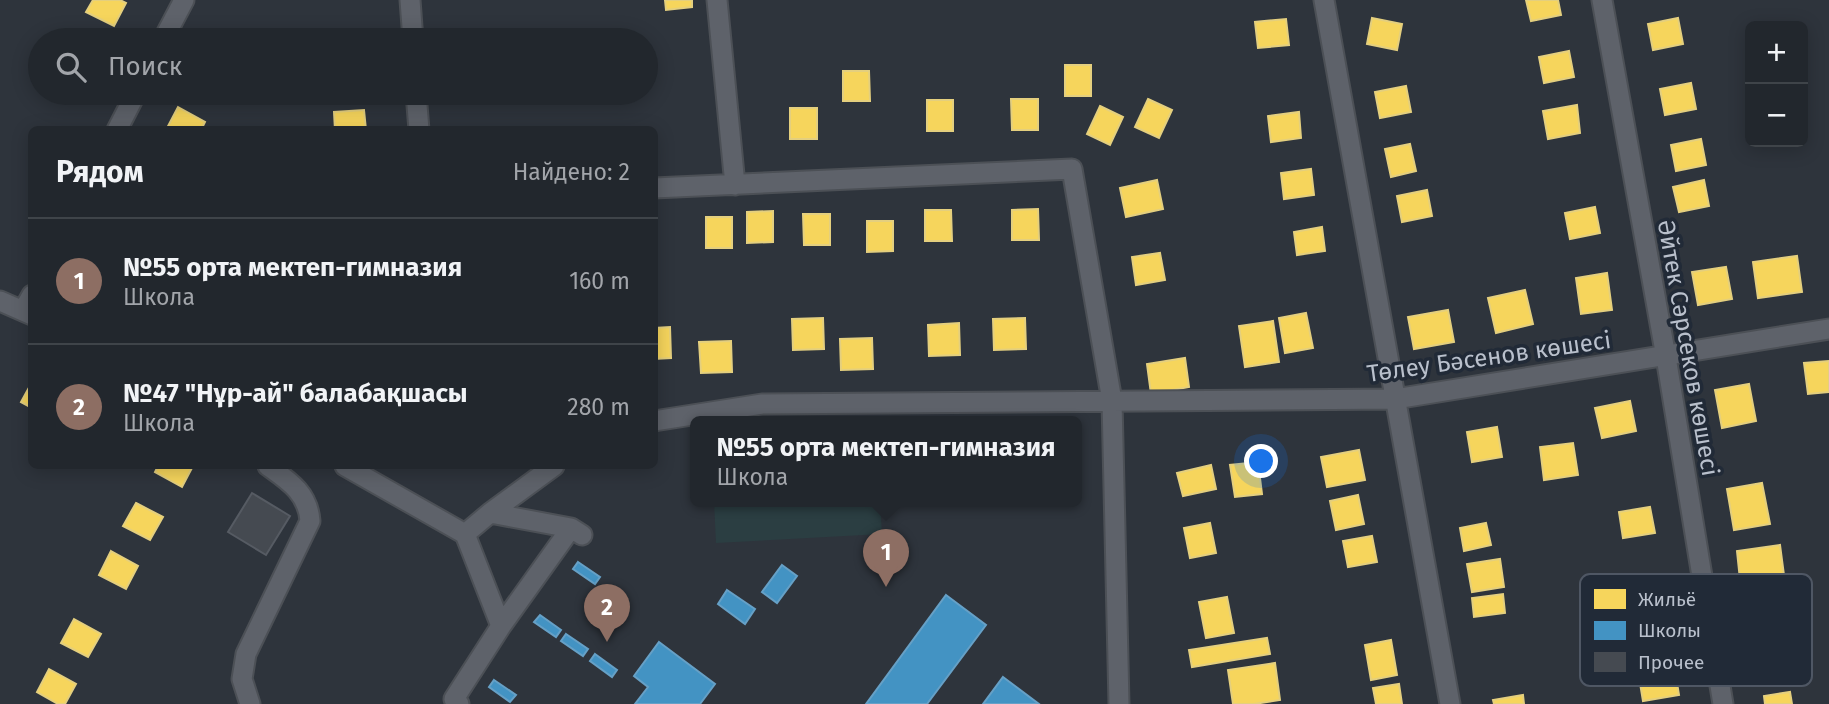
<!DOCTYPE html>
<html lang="ru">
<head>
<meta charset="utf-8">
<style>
  :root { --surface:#22272d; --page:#2a2f35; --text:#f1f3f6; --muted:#a2a5aa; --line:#3f4449; --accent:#888f9a }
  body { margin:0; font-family:"Fira Sans",sans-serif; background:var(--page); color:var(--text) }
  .controls { position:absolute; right:21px; top:21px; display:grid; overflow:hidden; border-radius:10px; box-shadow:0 4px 18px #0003 }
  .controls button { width:63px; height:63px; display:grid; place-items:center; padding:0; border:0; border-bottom:2px solid var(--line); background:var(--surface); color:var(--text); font:35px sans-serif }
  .you { position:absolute; left:1262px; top:462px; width:24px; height:24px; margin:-18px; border:5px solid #fff; border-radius:50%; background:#1a73e8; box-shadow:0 0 0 10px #1a73e833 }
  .badge { display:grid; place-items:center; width:46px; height:46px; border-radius:50%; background:var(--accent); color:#fff; font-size:23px; font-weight:700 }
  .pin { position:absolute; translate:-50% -58px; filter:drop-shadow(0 2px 4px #0008) }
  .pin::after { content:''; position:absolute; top:37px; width:24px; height:21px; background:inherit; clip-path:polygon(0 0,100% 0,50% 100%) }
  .popup { position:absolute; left:690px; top:416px; width:392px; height:91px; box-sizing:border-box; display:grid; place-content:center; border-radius:10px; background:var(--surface); filter:drop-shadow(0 2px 5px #0005); font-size:23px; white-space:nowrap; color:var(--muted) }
  .popup b { font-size:26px; color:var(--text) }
  .popup::after { content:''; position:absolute; left:50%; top:100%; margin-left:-14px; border:14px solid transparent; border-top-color:var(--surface) }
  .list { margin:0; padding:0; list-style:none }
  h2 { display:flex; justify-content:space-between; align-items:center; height:91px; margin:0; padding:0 28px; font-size:30px }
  h2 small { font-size:23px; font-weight:400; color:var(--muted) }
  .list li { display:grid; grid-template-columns:46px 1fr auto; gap:21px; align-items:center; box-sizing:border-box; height:126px; padding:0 28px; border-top:2px solid var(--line) }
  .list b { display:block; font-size:26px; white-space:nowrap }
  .list p { margin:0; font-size:23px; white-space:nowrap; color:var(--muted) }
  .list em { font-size:23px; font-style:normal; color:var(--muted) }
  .icon { flex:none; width:38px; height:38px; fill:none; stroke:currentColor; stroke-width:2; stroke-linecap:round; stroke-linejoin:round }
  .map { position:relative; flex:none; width:1829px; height:704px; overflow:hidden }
  .search { position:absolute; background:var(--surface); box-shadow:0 4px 18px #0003; left:28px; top:28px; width:630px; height:77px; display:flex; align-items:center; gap:18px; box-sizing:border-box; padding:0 24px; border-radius:38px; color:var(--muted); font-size:26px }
  .panel { position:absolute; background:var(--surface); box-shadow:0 4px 18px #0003; left:28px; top:126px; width:630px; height:343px; border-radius:10px }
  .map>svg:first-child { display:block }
  .garden { fill:#2b3e42 }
  .homes { fill:#f6d55c; stroke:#e4cf7e; stroke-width:2 }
  .schools { fill:#4393c3; stroke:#66a0c6; stroke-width:2 }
  .building { fill:#454a51; stroke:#565b63; stroke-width:2 }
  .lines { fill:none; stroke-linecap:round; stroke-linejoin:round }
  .minor-casing { stroke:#4c5056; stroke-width:23 }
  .minor { stroke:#5e626a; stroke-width:19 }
  .labels { text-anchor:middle; stroke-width:7; stroke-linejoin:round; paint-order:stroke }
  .street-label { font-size:24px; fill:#b9c0cc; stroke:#212a37 }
  .key { fill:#212a37; stroke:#4f5764; stroke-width:2 }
  .key-label { font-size:19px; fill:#b9c0cc }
</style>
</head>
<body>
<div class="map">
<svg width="1829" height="704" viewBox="0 0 1829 704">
  <rect width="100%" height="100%" fill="#2e343c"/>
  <!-- garden -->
  <path class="garden" d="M714 501H880L882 534 716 543Z"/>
  <!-- homes -->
  <path class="homes" d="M93 0H120L126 3 114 26 86 12Z
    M665 0H692V7L666 10Z
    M1526 0H1558L1561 15 1531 21Z
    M1372 18 1402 24 1397 50 1367 44Z
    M1678 18 1683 44 1653 50 1648 24Z
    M1286 19 1289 45 1258 48 1255 22Z
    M1569 51 1574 77 1544 83 1539 57Z
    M1065 65H1091V96H1065Z
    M843 71H869L870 101H843Z
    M1691 83 1696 109 1665 115 1660 89Z
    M1406 86 1411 112 1380 118 1375 92Z
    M1011 99H1038V130H1012Z
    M1148 99 1172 110 1159 138 1135 127Z
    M927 100H953V131H927Z
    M1577 105 1580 133 1548 139 1543 111Z
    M1100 106 1123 117 1110 145 1087 134Z
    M178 107 205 122 201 130H166Z
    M790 108H817V139H790Z
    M364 110 366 130H335L334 112Z
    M1299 112 1301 138 1271 142 1268 116Z
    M1701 139 1706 165 1676 171 1671 145Z
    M1410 144 1416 171 1391 177 1385 149Z
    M1311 169 1314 195 1284 199 1281 173Z
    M1157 180 1163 209 1126 217 1120 188Z
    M1704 180 1709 206 1679 212 1673 187Z
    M1427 190 1432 216 1402 222 1397 196Z
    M1595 207 1600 233 1570 239 1565 213Z
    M1038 209 1039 240H1012V210Z
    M925 210H951L952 241H925Z
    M773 211V242L747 243V212Z
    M803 214H830V245H804Z
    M706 217H732V248H706Z
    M867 221H893V251L867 252Z
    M1322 227 1325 251 1297 255 1294 232Z
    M1160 253 1165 280 1136 285 1132 257Z
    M1797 256 1802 292 1758 298 1753 262Z
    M1726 267 1732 299 1698 305 1692 272Z
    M1607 273 1612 310 1581 314 1576 278Z
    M1525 290 1533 324 1496 333 1488 298Z
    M1448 310 1454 342 1414 349 1408 317Z
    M1306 313 1313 348 1285 353 1279 318Z
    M823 318 824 349 793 350 792 319Z
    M1025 318 1026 349 994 350 993 319Z
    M1273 321 1279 362 1245 367 1239 326Z
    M959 323 960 355 929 356 928 325Z
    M670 327 671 358 654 359V328Z
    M872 338 873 369 841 370 840 339Z
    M731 341 732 372 701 373 699 342Z
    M1185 358 1189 387 1151 394 1147 364Z
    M1829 361V392L1808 394 1804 363Z
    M32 382V408L21 402Z
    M1749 384 1756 421 1722 428 1715 390Z
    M1630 401 1636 431 1602 438 1595 408Z
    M1497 427 1502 457 1472 462 1467 432Z
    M1573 443 1578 475 1544 480 1540 447Z
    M1359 450 1365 480 1327 487 1321 457Z
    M1258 462 1262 494 1235 497 1230 465Z
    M1211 465 1216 489 1183 496 1177 473Z
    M158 466H193L182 487 155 472Z
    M1762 483 1770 524 1734 530 1727 489Z
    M1358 495 1364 524 1336 530 1330 501Z
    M136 503 163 517 150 540 123 526Z
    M1650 507 1655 533 1623 538 1619 512Z
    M1210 523 1216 553 1190 558 1184 528Z
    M1486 523 1491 545 1464 551 1460 528Z
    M1372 536 1377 562 1348 567 1343 541Z
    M1780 545 1785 583 1741 589 1737 551Z
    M111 551 138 566 126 589 99 575Z
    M1500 559 1504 587 1472 592 1467 564Z
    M1664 590 1671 628 1645 633 1638 595Z
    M1503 594 1505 613 1474 617 1472 598Z
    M1227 597 1234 633 1206 638 1199 602Z
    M74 619 101 634 88 657 61 643Z
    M1807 631 1810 654 1760 661 1757 638Z
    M1267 638 1270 654 1192 667 1189 650Z
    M1391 640 1397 675 1371 680 1365 645Z
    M1673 659 1679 695 1643 701 1637 665Z
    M1275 663 1280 700 1254 704H1233L1228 670Z
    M49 669 76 684 65 704H58L37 692Z
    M1399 684 1402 704H1376L1373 688Z
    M1790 692 1792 704H1765L1764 696Z
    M1523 695 1524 704H1494L1493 700Z"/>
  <!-- schools -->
  <path class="schools" d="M578 562 600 577 595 584 573 569Z
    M782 565 797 576 777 603 762 592Z
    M727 590 755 609 745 624 718 604Z
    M946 595 986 625 927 704H866Z
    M540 615 561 630 556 637 534 622Z
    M566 634 588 649 583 656 561 641Z
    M659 642 715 684 700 704H635L648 687 634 676Z
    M595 654 617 670 612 677 590 661Z
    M1003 677 1039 704H983Z
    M494 680 516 695 510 702 489 687Z"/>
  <!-- building -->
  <path class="building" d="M252 493 290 516 266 555 228 532Z"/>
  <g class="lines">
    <!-- minor casing -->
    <g class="minor-casing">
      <path id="minor" d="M410 0 413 40
        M717 0 735 185
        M1324 0 1450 704
        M1602 0 1666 357 1723 704
        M163 40 184 0
        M416 93 419 130
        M117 130 136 93
        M654 188 1072 169 1112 401 1119 704
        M0 301 32 315
        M23 311 32 295
        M654 421 762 404 1395 399 1829 329
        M345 466 465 534 501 626 454 699 459 704
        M490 513 554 466
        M465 534 490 513 571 528
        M501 626 571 528 582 535
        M250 704 242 679 246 654 310 521C308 493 289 481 268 466"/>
    </g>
    <!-- minor -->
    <use href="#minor" class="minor"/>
  </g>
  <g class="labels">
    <!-- street labels -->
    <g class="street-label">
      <text transform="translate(1688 348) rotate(80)" y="8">Әйтек Сәрсеков көшесі</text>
      <text transform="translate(1489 357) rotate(-8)" y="8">Төлеу Бәсенов көшесі</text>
    </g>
  </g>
  <!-- legend -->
  <rect x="1580" y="574" width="232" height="112" rx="10" class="key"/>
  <rect x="1594" y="589" width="32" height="20" fill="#f6d55c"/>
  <rect x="1594" y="621" width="32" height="19" fill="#4393c3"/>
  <rect x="1594" y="652" width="32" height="20" fill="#454a51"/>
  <g class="key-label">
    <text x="1638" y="606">Жильё</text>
    <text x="1638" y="637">Школы</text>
    <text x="1638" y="669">Прочее</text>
  </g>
</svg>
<div class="controls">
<button>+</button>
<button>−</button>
</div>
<div class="you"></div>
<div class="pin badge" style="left:886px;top:587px;background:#8d6e63">1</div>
<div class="popup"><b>№55 орта мектеп-гимназия</b>Школа</div>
<div class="pin badge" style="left:607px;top:642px;background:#8d6e63">2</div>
<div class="search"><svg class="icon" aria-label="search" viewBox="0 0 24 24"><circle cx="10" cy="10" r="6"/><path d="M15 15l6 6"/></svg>Поиск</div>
<section class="panel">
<h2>Рядом<small>Найдено: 2</small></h2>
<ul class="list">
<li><span class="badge" style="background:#8d6e63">1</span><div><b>№55 орта мектеп-гимназия</b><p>Школа</p></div><em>160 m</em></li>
<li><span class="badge" style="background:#8d6e63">2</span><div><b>№47 &quot;Нұр-ай&quot; балабақшасы</b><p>Школа</p></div><em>280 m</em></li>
</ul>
</section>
</div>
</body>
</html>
